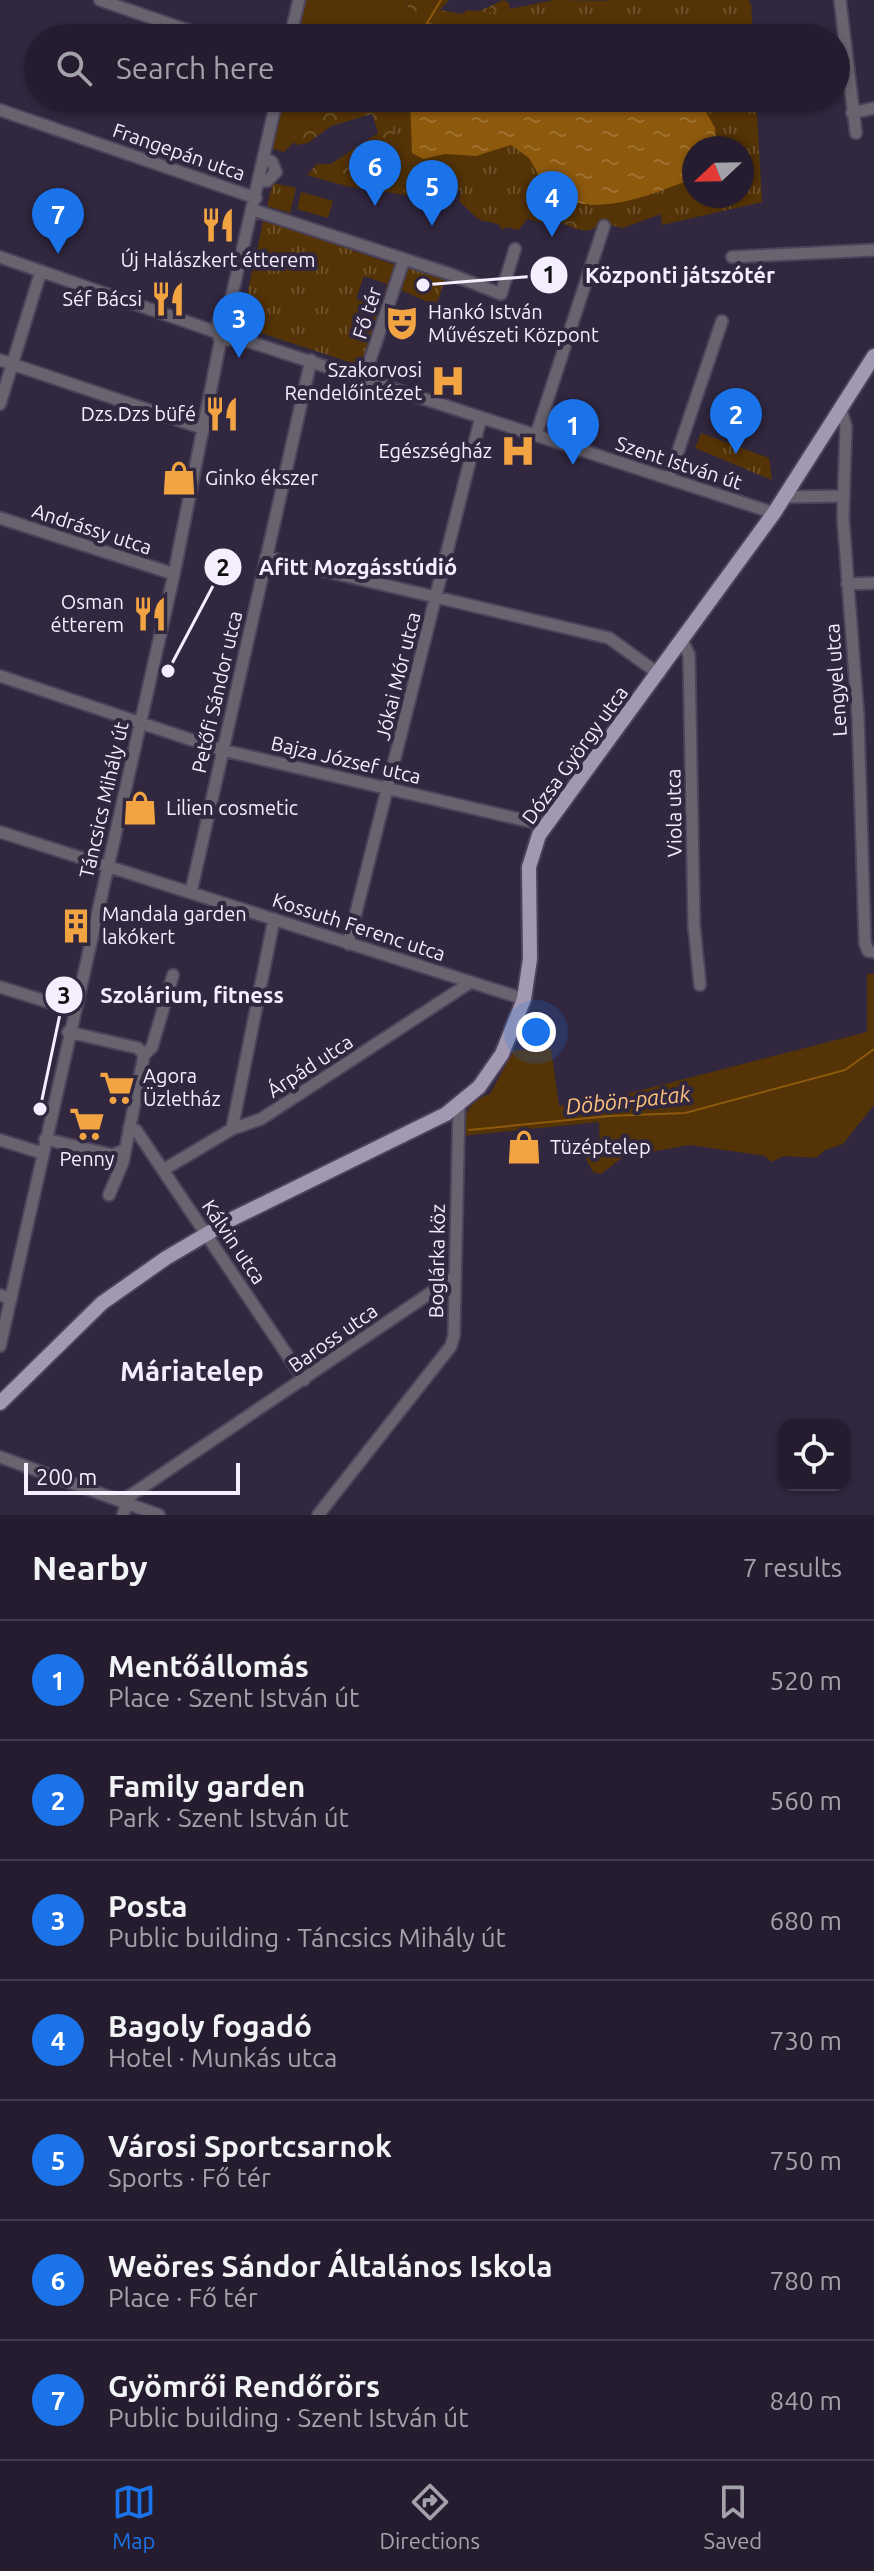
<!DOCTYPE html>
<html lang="en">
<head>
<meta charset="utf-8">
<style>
  :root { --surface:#251d2f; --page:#2d2637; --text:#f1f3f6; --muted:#a3a2aa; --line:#423b4b; --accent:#1a73e8 }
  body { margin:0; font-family:Ubuntu,sans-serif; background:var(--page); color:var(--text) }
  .controls { position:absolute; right:24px; bottom:24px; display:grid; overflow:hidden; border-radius:16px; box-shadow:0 2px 6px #0004 }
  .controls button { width:72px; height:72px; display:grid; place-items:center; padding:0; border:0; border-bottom:2px solid var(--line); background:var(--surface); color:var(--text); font:40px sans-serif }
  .compass { position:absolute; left:682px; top:136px; width:72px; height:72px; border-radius:50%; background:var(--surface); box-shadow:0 2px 6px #0004; rotate:248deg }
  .scale { position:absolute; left:24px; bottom:20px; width:216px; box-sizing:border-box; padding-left:8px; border:4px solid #f4eefe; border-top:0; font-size:22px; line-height:28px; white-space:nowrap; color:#f4eefe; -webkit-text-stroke:6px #31273f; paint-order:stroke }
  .you { position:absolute; left:536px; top:1032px; width:28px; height:28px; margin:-20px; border:6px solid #fff; border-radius:50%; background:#1a73e8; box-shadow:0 0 0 12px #1a73e833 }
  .badge { display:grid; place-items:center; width:52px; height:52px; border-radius:50%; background:var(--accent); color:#fff; font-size:26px; font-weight:700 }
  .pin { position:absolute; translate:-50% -66px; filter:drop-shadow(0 2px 4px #0008) }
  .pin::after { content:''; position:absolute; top:42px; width:28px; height:24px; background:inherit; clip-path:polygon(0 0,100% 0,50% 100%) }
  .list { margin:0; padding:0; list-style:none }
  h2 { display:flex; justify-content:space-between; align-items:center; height:104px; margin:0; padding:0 32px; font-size:34px }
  h2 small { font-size:26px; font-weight:400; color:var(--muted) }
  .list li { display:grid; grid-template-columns:52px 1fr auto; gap:24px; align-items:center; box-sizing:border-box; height:120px; padding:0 32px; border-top:2px solid var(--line) }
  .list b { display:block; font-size:30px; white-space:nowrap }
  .list p { margin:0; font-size:26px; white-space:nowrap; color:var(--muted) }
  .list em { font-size:26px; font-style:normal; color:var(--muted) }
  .icon { flex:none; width:44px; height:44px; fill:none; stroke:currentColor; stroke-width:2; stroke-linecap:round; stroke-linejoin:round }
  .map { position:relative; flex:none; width:874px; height:1515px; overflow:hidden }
  .search { position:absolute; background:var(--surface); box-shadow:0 2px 6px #0004; left:24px; right:24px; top:24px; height:88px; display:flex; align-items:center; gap:20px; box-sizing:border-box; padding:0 28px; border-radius:44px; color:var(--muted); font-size:30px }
  .sheet { height:944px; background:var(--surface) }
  nav { display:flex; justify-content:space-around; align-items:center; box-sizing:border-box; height:112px; border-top:2px solid var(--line); background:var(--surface); font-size:22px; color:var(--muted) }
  nav a { display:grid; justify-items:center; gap:4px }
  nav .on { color:var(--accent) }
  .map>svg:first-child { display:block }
  .grass { fill:#543306 }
  .forest { fill:url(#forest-crowns) }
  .park { fill:url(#park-tufts); fill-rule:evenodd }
  .water { fill:url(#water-ripples) }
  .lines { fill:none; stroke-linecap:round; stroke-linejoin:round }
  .stream { stroke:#8d590c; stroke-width:2 }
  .minor-casing { stroke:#4c435a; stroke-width:15 }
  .major-casing { stroke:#4c435a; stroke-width:18 }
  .minor { stroke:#68636f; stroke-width:11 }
  .major { stroke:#a298b2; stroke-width:14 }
  .labels { text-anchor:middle; stroke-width:8; stroke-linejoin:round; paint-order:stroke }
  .street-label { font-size:20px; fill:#f4eefe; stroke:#31273f }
  .poi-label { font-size:20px; fill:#f4eefe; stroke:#31273f; text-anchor:start }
  .water-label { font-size:22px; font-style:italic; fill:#fcc07c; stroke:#31273f }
  .district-label { font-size:28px; font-weight:bold; fill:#f4eefe; stroke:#31273f }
  .leader { fill:none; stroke:#f4eefe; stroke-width:3 }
  .callout-dot { fill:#f4eefe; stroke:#31273f; stroke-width:3 }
  .mark-label { font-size:24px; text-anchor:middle; font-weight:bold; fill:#111 }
  .callout-label { font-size:22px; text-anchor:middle; font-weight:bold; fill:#f4eefe; stroke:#31273f; stroke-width:8; stroke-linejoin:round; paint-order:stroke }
</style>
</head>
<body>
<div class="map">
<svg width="874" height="1515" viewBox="0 0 874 1515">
  <defs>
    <pattern id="forest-crowns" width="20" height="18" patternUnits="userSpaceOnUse" patternTransform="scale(2)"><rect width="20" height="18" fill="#543306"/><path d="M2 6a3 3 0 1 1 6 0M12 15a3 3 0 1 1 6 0" fill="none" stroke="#6d512b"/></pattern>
    <pattern id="park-tufts" width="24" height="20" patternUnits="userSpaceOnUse" patternTransform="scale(2)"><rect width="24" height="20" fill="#543306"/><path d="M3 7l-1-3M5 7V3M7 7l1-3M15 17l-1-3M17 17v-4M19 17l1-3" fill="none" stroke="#6d512b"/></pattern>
    <pattern id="water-ripples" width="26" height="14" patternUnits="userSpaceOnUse" patternTransform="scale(2)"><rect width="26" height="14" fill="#8d590c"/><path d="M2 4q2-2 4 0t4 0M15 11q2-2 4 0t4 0" fill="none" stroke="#9e7130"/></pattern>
  </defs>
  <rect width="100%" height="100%" fill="#31273f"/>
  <!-- grass -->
  <path class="grass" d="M302 0H407L408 9 401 38H293Z
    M280 98H349L328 109 284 152 270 148Z
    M301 192 333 201 328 218 297 209Z
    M867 974H874V1105L843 1144 825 1150 816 1158 784 1156 771 1162 765 1156 690 1145 644 1153 635 1148 601 1174 593 1172 585 1157 600 1154 599 1122 462 1136C465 1114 467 1102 490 1094L514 1050 551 1049 559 1106 626 1094 867 1032Z"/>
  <!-- forest -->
  <path class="forest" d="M407 0H449L440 10 462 14 468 10C480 14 491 5 503 0L509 3 510 10 613 0H749L753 38H401L408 9Z
    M349 98H410L694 196 680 207 623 228 602 223C584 238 573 226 555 221L549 224 527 219 519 230 506 227 502 230 497 222 482 221 466 202 461 178 412 196 346 186 307 175 317 164H331L378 133 372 114 331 126 308 143 297 145 293 141 328 109Z"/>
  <!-- park -->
  <path class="park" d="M554 0 751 3 753 38H413L415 28Z
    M399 98H756L762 202 662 225 660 209 611 226 524 216 501 225 478 219 459 201 461 191 391 190 394 117ZM694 148H742V196H694Z
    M273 183 296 188 290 213 267 206Z
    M264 218 324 236 323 240 395 265 361 366 252 330 243 313ZM364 276 387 284 380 307 356 299Z
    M409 267 445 279 436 306 401 290Z
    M701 433 769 458 772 480 695 448Z"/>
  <!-- water -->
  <path class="water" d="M410 98H651L657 105 671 103 706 112 715 128 717 148H694V178C650 195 593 221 548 191L529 158 511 145 476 156 445 154 423 159 412 153Z"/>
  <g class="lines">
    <!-- stream -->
    <path class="stream" d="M418 38 441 0
      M469 1130 609 1116 685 1113 845 1070 874 1049"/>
    <!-- minor casing -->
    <g class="minor-casing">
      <path id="minor" d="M100 0 210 38
        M840 0 856 133
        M290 38 299 0
        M0 110 256 198
        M852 113 874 108
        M260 181H267L276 172 272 162 265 158
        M253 210 450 274 501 294 515 249
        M0 257 216 332
        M732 257 874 250
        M227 317 277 98
        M218 322 219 337 228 340 235 337 239 329 235 300
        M235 337 774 513
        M0 360 205 429
        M364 378 404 259
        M0 404 41 271
        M841 410 846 427 843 517 858 717 865 943 868 951 874 952
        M536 435 604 226
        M669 478 722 321
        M784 497 844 496
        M0 518 174 574
        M266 557 609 638 659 674
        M847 584 874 583
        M683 642 689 655 694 925 700 985
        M0 676 222 750 545 825
        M0 832 524 999
        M191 892 311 360
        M348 944 481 417
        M0 987 74 1010
        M68 1032 138 1048 144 1055
        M129 1128 136 1130 304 1380
        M232 1129 274 919
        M45 1139 113 1155 124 1150
        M0 1140 42 1153
        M163 1170 232 1129 261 1119 471 982
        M109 1195 123 1162 144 1055 152 1047 173 975
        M0 1295 11 1299
        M0 1346 174 574 221 338
        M0 1457 159 1515
        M123 1515 128 1497 454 1277
        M318 1515 451 1346 454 1335 459 1106"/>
    </g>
    <!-- major casing -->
    <g class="major-casing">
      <path id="major" d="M0 1403 102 1303 166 1258 234 1218 446 1114 479 1087 502 1054 524 999 530 959 529 867 539 835 774 513 874 356"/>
    </g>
    <!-- minor -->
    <use href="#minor" class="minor"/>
    <!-- major -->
    <use href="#major" class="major"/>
  </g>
  <!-- icons -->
  <defs>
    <g id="restaurant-bare" transform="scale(2.76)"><path d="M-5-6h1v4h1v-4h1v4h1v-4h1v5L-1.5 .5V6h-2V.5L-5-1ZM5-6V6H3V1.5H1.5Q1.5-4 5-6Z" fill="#f3a442" stroke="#31273f" stroke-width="2.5" paint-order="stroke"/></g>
    <g id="theatre-bare" transform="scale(2.76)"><path d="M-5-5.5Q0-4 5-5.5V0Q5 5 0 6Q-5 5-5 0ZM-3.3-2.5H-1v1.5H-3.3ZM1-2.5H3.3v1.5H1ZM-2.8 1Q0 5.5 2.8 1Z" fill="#f3a442" stroke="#31273f" stroke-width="2.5" paint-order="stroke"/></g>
    <g id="hospital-bare" transform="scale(2.76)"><path d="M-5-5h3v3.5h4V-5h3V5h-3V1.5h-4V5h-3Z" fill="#f3a442" stroke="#31273f" stroke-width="2.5" paint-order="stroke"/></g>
    <g id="shop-bare" transform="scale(2.76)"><path d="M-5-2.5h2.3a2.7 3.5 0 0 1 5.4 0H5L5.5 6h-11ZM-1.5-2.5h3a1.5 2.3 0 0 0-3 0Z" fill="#f3a442" stroke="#31273f" stroke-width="2.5" paint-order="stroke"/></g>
    <g id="building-bare" transform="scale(2.76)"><path d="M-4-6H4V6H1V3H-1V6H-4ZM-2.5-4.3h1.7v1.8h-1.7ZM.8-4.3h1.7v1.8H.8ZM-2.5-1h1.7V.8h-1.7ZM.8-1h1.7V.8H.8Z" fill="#f3a442" stroke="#31273f" stroke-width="2.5" paint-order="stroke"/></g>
    <g id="supermarket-bare" transform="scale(2.76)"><path d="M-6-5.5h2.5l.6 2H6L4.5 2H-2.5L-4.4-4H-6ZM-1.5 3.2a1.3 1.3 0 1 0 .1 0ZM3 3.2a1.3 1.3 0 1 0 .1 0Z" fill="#f3a442" stroke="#31273f" stroke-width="2.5" paint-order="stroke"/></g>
  </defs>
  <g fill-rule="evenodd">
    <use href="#restaurant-bare" x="218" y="225"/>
    <use href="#restaurant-bare" x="168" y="299"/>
    <use href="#theatre-bare" x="402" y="323"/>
    <use href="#hospital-bare" x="448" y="381"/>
    <use href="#restaurant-bare" x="222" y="414"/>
    <use href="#hospital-bare" x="518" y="451"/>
    <use href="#shop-bare" x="179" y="478"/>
    <use href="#restaurant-bare" x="150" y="614"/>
    <use href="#shop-bare" x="140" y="808"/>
    <use href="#building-bare" x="76" y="926"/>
    <use href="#supermarket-bare" x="117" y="1088"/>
    <use href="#supermarket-bare" x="87" y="1124"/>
    <use href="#shop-bare" x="524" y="1147"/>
  </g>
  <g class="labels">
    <!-- street labels -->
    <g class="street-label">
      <text transform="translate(179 152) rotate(19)" y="7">Frangepán utca</text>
      <text transform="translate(367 313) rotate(-72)" y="7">Fő tér</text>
      <text transform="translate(679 463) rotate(18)" y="7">Szent István út</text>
      <text transform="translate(92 529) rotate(18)" y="7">Andrássy utca</text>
      <text transform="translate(398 676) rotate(-76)" y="7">Jókai Mór utca</text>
      <text transform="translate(836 680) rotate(-94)" y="7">Lengyel utca</text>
      <text transform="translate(217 692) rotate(-77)" y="7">Petőfi Sándor utca</text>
      <text transform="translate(575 755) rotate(-54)" y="7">Dózsa György utca</text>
      <text transform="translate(346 760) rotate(13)" y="7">Bajza József utca</text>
      <text transform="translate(104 800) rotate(-77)" y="7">Táncsics Mihály út</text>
      <text transform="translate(674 813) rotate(-91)" y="7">Viola utca</text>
      <text transform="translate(359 927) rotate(18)" y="7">Kossuth Ferenc utca</text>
      <text transform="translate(310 1066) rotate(-33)" y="7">Árpád utca</text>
      <text transform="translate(234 1242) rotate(56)" y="7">Kálvin utca</text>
      <text transform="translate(437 1261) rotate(-89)" y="7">Boglárka köz</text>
      <text transform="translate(333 1338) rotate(-35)" y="7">Baross utca</text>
    </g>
    <!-- poi labels -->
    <g class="poi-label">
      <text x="218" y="267" text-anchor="middle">Új Halászkert étterem</text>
      <text x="142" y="306" text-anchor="end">Séf Bácsi</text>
      <text x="428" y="319">Hankó István<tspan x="428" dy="23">Művészeti Központ</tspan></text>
      <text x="422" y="377" text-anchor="end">Szakorvosi<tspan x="422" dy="23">Rendelőintézet</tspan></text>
      <text x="196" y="421" text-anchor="end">Dzs.Dzs büfé</text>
      <text x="492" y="458" text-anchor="end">Egészségház</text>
      <text x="205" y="485">Ginko ékszer</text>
      <text x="124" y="609" text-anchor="end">Osman<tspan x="124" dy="23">étterem</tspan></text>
      <text x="166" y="815">Lilien cosmetic</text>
      <text x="102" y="921">Mandala garden<tspan x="102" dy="23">lakókert</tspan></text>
      <text x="143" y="1083">Agora<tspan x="143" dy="23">Üzletház</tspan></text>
      <text x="550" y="1154">Tüzéptelep</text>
      <text x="87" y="1166" text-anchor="middle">Penny</text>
    </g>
    <!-- water labels -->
    <g class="water-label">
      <text transform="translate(628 1100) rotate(-6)" y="8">Döbön-patak</text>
    </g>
    <!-- district labels -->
    <g class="district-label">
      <text x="192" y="1381">Máriatelep</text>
    </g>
  </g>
  <!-- callouts -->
  <path class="leader" d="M423 285L549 275M168 671L223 567M40 1109L64 995"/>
  <g class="callout-dot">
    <circle cx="423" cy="285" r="8"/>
    <circle cx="168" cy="671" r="8"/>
    <circle cx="40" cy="1109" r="8"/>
    <circle cx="549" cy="275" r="20"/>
    <circle cx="223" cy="567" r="20"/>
    <circle cx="64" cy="995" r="20"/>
  </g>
  <g class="mark-label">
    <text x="549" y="283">1</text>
    <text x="223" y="576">2</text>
    <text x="64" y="1004">3</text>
  </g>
  <g class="callout-label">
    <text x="680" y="283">Központi játszótér</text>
    <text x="358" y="575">Afitt Mozgásstúdió</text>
    <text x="192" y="1003">Szolárium, fitness</text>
  </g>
</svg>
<div class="controls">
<button><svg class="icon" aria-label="locate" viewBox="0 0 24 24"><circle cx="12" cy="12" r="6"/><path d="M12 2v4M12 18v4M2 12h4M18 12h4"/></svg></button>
</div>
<svg class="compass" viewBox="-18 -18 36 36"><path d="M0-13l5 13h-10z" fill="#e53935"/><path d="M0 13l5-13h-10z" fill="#a3a2aa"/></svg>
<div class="scale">200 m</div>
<div class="you"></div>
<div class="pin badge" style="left:573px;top:465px">1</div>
<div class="pin badge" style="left:736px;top:454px">2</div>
<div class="pin badge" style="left:239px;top:358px">3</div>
<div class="pin badge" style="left:552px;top:237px">4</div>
<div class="pin badge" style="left:432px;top:226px">5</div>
<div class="pin badge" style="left:375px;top:206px">6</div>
<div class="pin badge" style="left:58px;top:254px">7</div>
<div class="search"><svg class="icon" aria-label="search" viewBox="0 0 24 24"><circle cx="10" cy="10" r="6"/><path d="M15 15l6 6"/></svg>Search here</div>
</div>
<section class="sheet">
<h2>Nearby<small>7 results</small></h2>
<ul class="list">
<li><span class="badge">1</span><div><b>Mentőállomás</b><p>Place · Szent István út</p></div><em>520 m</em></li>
<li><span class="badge">2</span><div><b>Family garden</b><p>Park · Szent István út</p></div><em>560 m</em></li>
<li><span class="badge">3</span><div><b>Posta</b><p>Public building · Táncsics Mihály út</p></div><em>680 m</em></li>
<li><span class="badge">4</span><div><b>Bagoly fogadó</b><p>Hotel · Munkás utca</p></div><em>730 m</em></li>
<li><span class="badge">5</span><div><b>Városi Sportcsarnok</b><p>Sports · Fő tér</p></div><em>750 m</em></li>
<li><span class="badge">6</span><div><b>Weöres Sándor Általános Iskola</b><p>Place · Fő tér</p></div><em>780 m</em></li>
<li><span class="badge">7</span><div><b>Gyömrői Rendőrörs</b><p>Public building · Szent István út</p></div><em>840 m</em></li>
</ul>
</section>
<nav>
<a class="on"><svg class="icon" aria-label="map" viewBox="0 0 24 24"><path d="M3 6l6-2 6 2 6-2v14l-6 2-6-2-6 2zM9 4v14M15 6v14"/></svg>Map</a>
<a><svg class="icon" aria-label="directions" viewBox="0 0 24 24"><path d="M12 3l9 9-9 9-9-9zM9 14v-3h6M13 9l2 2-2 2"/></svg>Directions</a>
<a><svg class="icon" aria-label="saved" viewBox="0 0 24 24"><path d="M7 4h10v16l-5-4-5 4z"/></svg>Saved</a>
</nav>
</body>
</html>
